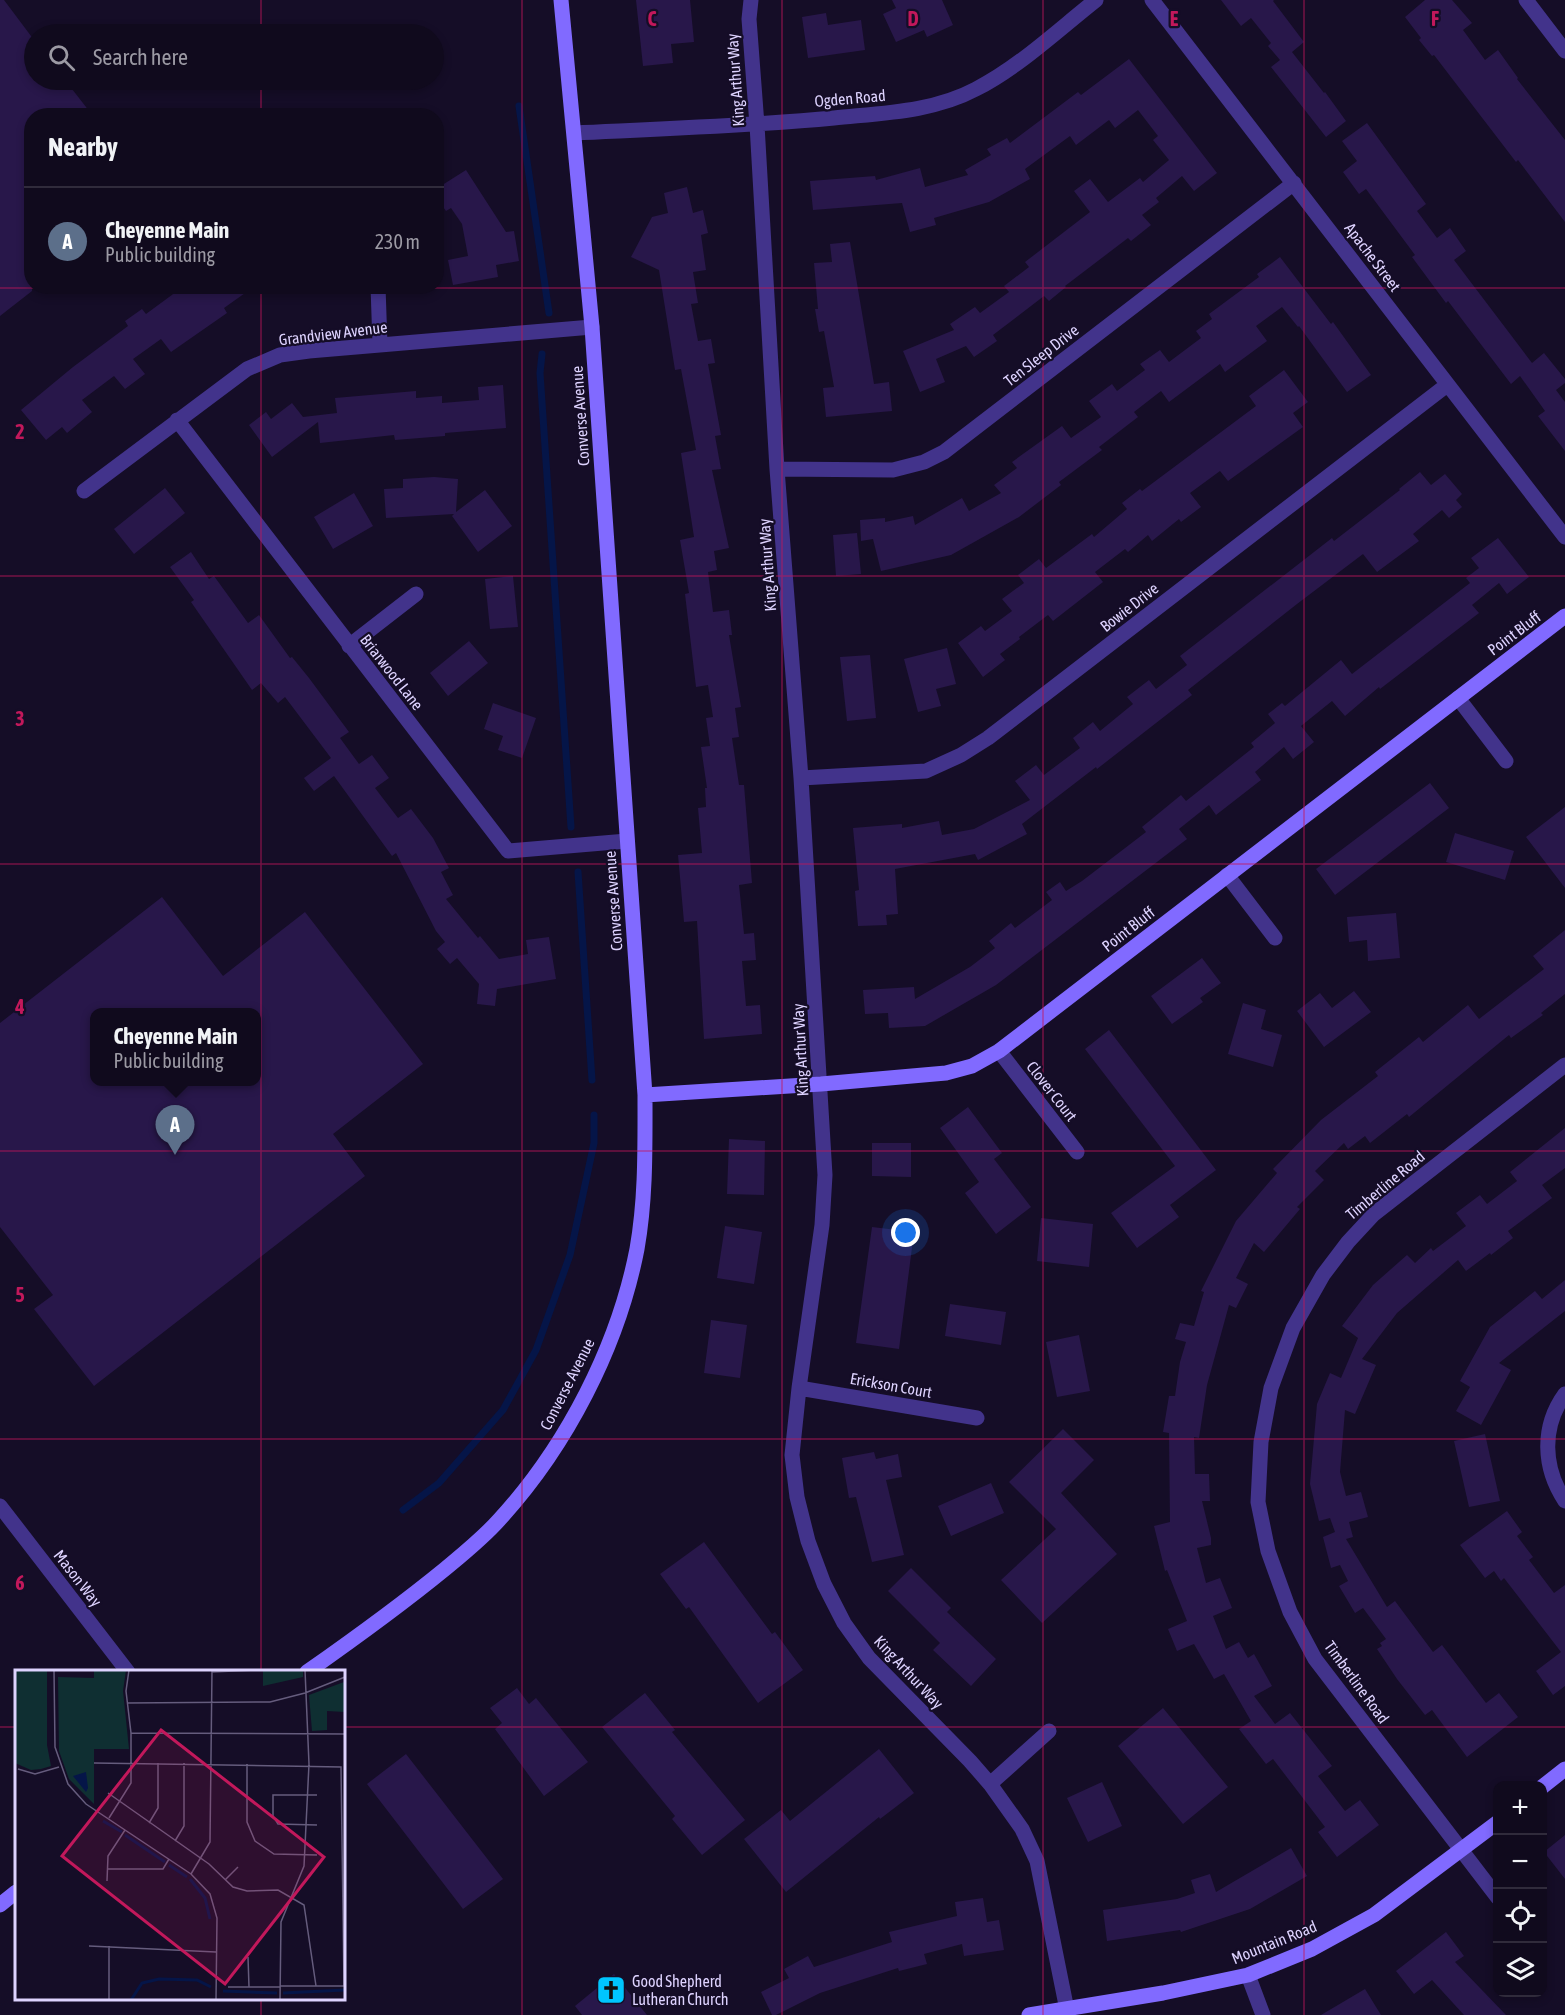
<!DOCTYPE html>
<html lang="en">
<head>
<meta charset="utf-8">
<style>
  :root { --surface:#100a1d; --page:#1e182a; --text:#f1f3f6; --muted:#9c9aa4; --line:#302b3b; --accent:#ea580c }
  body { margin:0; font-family:"Asap Condensed",sans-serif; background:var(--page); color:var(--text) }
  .controls { position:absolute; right:18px; bottom:18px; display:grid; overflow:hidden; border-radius:12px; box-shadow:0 3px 9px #0003 }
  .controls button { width:54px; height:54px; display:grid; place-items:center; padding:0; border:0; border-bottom:2px solid var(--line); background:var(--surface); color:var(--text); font:30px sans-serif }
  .you { position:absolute; left:906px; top:1233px; width:21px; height:21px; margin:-15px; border:4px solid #fff; border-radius:50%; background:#1a73e8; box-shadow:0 0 0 9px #1a73e833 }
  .badge { display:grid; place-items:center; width:39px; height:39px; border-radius:50%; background:var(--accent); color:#fff; font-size:20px; font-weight:700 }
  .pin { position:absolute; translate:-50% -50px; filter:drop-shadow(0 2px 3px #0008) }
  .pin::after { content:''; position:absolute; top:32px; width:21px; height:18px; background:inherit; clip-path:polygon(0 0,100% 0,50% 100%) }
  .popup { position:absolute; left:90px; top:1008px; width:171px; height:78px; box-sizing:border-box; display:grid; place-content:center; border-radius:12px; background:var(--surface); filter:drop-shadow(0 2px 4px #0005); font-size:20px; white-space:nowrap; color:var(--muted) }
  .popup b { font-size:22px; color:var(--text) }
  .popup::after { content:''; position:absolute; left:50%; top:100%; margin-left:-12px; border:12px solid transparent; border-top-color:var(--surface) }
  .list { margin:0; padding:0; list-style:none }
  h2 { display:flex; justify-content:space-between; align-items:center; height:78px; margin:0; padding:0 24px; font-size:26px }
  h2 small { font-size:20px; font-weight:400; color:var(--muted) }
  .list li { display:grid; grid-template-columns:39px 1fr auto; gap:18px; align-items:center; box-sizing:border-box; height:108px; padding:0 24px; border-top:2px solid var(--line) }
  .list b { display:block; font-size:22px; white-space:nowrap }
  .list p { margin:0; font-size:20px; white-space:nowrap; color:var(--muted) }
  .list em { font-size:20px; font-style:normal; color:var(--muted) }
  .icon { flex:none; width:33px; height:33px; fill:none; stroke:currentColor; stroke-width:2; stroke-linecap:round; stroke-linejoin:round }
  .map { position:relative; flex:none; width:1565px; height:2015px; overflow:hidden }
  .search { position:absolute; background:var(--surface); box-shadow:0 3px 9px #0003; left:24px; top:24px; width:420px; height:66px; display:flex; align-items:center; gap:15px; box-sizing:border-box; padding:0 21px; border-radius:33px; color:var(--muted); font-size:22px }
  .panel { position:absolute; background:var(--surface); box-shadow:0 3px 9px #0003; left:24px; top:108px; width:420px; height:186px; border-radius:24px }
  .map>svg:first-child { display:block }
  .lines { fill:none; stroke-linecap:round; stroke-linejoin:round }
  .stream { stroke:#051548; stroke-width:7 }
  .building { fill:#28174a; fill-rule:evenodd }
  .street { stroke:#42338b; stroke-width:15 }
  .secondary { stroke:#816aff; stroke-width:15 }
  .grid { fill:none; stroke:#c2185b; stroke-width:1.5; stroke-opacity:0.55 }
  .labels { text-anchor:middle; stroke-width:4.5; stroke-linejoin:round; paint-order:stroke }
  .street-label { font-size:16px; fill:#ded3ff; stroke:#150d27 }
  .poi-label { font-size:16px; fill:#ded3ff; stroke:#150d27; text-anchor:start }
  .inset-river { fill:none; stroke:#051548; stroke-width:3 }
  .inset-road { fill:none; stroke:#655c7d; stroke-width:1.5 }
  .view { fill:#c2185b; fill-opacity:0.15; stroke:#c2185b; stroke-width:3 }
  .inset-edge { fill:none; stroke:#ded3ff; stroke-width:3 }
  .grid-label { font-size:20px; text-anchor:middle; font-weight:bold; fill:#c2185b; stroke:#150d27; stroke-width:4.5; stroke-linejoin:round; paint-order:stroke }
</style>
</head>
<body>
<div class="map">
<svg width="1565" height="2015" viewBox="0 0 1565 2015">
  <rect width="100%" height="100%" fill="#150d27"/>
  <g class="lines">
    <!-- stream -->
    <path class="stream" d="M519 106 549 313
      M542 354 540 373 571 827
      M578 872 592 1080
      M403 1510 439 1483 503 1410 536 1350 570 1255 594 1143V1115"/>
  </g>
  <!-- building -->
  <path class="building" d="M0 0H4L34 40V80H65L93 116H32V291L0 316Z
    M636 0H690L694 42 671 44 673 63 643 66Z
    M892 0H942L953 25 927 37 924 30 896 42 883 14 896 8Z
    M1221 0H1274L1273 1 1304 42 1292 52 1324 93 1325 92 1346 121 1326 137 1271 67 1280 60 1268 46 1271 43 1251 18 1241 26Z
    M1425 0H1452L1472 23 1463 30 1485 60 1498 50 1518 78 1517 79 1565 140V222L1518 160 1516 162 1434 55 1432 56 1419 40 1421 38 1405 17Z
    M826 13 828 25 861 20 865 50 808 58 802 17Z
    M1129 59 1217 173 1194 191 1182 176 1156 198 1159 202 1142 215 1151 225 1131 241 1128 238 1065 286 1066 287 1049 301 1044 296 993 335 997 341 974 357 966 346 936 359 945 382 920 392 903 351 954 330 950 324 975 307 980 313 1009 292 1004 286 1029 267 1025 262 1090 212 1074 191 1090 179 1108 202 1140 178 1143 182 1169 160 1153 140 1158 136 1138 110 1115 128 1109 120 1076 145 1070 136 1025 169 1030 179 989 202 934 218 936 225 910 232 902 203 813 210 810 181 875 176 876 180 920 168 925 187 968 175 965 170 991 155 987 149 1007 138 1010 143 1078 92 1081 95Z
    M1367 123 1426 204 1417 211 1437 238 1450 228 1466 251 1454 260 1532 363 1544 353 1565 379V383L1556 390 1565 402V451L1538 416 1545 411 1520 376 1511 384 1448 301 1446 303 1412 257 1415 255 1366 189 1359 194 1343 172 1357 161 1342 141Z
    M466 170 506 232 514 231 519 261 496 265 498 277 453 285 448 260 468 256 462 224 451 208 446 211 436 197V189Z
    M687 187 693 213 703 210 708 233 701 235 706 270 693 272 698 303 691 304 698 341 711 339 715 363 708 364 721 435 715 436 721 469 712 470 729 548 714 551 717 570 708 572 713 612 729 610 732 635H729L741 707 735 708 739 737 732 738 739 785H744L752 883 739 885 744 934 754 933 756 960 742 961 746 1006 760 1005 762 1034 704 1039 697 921 684 922 678 855 702 853 698 808 706 807 705 788H707L701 747 710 746 706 718 713 717 708 685 696 687 685 594 689 593 680 540 694 537 681 453 696 450 681 369 675 370 659 270 631 257 652 217 668 213 664 193Z
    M850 242 874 384 889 382 892 411 826 417 823 388 834 387 824 331 819 332 815 309H818L814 263 832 262 830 244Z
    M1280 257 1331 324 1333 322 1371 375 1347 392 1299 326 1298 327 1282 307 1256 326 1267 341 1225 372 1220 364 1169 402 1161 391 1134 412 1138 417 1099 447 1102 450 1059 482 1061 485 1019 517 951 555 881 571 873 539 861 541 860 520 885 518V522L913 516 915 525 962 498 969 511 1001 493 994 485 1017 468 1012 462 1062 426 1071 438 1101 417 1089 401 1112 384 1117 391 1145 370 1140 364 1160 350 1169 362 1201 338 1196 331 1212 319 1209 314 1259 277 1257 274Z
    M184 286H255L224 308 227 313 171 352 161 339 133 359 145 374 125 389 114 376 82 400 92 412 67 433 62 427 46 440 21 410 73 367 128 326 125 321 142 309 146 314Z
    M1284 370 1308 402 1293 413 1303 427 1228 481 1220 471 1190 493 1201 507 1181 522 1179 519 1152 541 1148 535 1128 552 1125 549 1095 572 1103 582 1053 621 1048 615 1019 637 1020 639 1000 654 1005 660 983 677 958 643 981 626 985 631 1012 611 1002 599 1024 583 1018 575 1039 559 1046 568 1092 534 1094 537 1127 509 1122 503 1140 489 1142 491 1256 406 1249 396Z
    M503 385 506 428 445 433V436L395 440 394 435 320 443 318 422 272 457 249 425 266 412 271 419 292 403 303 417 337 413 335 398 416 391V398L442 396V403L479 400 478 387Z
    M1420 472 1431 485 1445 474 1462 494 1456 500 1462 507 1449 518 1442 510 1413 534 1419 541 1377 572 1363 554 1297 604 1188 690 1192 695 1097 769 1096 767 1022 824 1027 834 978 860 975 854 895 869 898 914 886 915 887 925 858 926 855 891 859 890 853 828 902 824V828L939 821 942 835 974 829 1030 800 1015 781 1036 765 1044 775 1080 748 1073 738 1093 722 1100 731 1133 704 1127 697 1149 680 1156 689 1187 665 1180 656 1332 538 1334 541 1400 490 1399 489Z
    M434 477 458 479 456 512 485 490 512 526 478 552 452 516 454 514 386 518 384 489 403 488V479Z
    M165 488 185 513 134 554 114 529Z
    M354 493 373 526 333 549 314 517Z
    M857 533 861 574 836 576 833 535Z
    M1498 538 1529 577 1507 594 1499 583 1472 605 1479 613 1380 689 1379 687 1345 716 1332 701 1301 726 1314 742 1293 759 1284 747 1255 772 1261 780 1216 815 1209 805 1179 829 1187 839 996 985 925 1026 889 1028 888 1013 865 1014 863 990 914 987 915 999 970 967 995 948 989 941 1011 923 1015 928 1052 900 1046 892 1060 882 1066 891 1082 881 1146 832 1142 827 1181 795 1186 801 1254 747 1251 743 1275 723 1268 714 1282 703 1285 706 1341 660 1352 674 1470 583 1466 578 1479 568 1471 558Z
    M191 552 209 579 214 576 248 623 259 615 290 658 292 657 309 678 349 732 340 738 359 764 372 755 389 778 375 788 398 818 411 809 433 838 449 868 441 872 453 895 446 899 478 938 480 936 499 959 528 954 526 940 549 937 556 979 497 989 495 1006 477 1004 479 984 457 958 450 964 437 949 445 942 436 931 396 853 392 856 334 776 314 791 304 778 331 758 285 697 278 703 261 683 252 690 191 602 194 600 170 567Z
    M513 576 518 627 490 629 485 579Z
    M469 641 488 663 448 696 430 673Z
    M947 648 956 684 936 689 941 706 918 712 904 659Z
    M870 655 876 718 847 721 840 657Z
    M493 703 536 718 522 758 498 750 503 736 484 729Z
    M1430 783 1449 808 1335 895 1316 869Z
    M1565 807V888L1526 837Z
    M1455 833 1514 851 1505 880 1446 862Z
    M162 897 223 976 305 912 423 1064 333 1134 365 1176 94 1386 34 1309 53 1295 0 1227V1023ZM94 1012H256V1082H94Z
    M1396 913 1400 958 1368 961 1367 940 1349 942 1347 917Z
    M1565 930V994L1541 1013 1543 1015 1511 1038 1509 1035 1409 1117 1407 1114 1370 1143 1365 1136 1348 1149 1344 1143 1315 1171 1324 1180 1297 1207 1300 1209 1264 1252 1254 1243 1236 1278 1248 1284 1236 1308 1229 1305 1207 1385 1199 1438 1194 1437 1195 1474H1209L1210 1501H1202L1211 1538V1545L1197 1548 1206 1583 1220 1578 1232 1608 1213 1616 1226 1649 1239 1642 1248 1658 1254 1654 1272 1686 1254 1696 1275 1724 1290 1713 1332 1766 1318 1776 1345 1811 1360 1800 1379 1825 1337 1857 1318 1832 1325 1827 1273 1759 1266 1764 1239 1729 1251 1721 1224 1674 1214 1679 1194 1644 1177 1651 1168 1629 1187 1621 1167 1570 1165 1571 1154 1526 1170 1522 1169 1433 1163 1432 1169 1396H1175L1180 1362 1186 1342 1175 1339 1180 1323 1194 1326 1204 1292 1201 1291 1236 1221 1277 1173 1273 1169 1321 1120 1378 1076 1375 1072 1419 1037 1423 1042 1468 1005 1479 1019 1544 969 1533 956Z
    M1202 958 1221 983 1200 998 1203 1002 1172 1024 1151 996Z
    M1354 991 1371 1012 1324 1047 1297 1011 1320 993 1332 1008Z
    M1243 1003 1266 1010 1261 1029 1282 1035 1273 1067 1228 1054Z
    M1109 1030 1216 1170 1170 1205 1179 1217 1137 1248 1111 1213 1175 1166 1085 1049Z
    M968 1107 1002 1153 994 1159 1031 1207 996 1234 965 1193 979 1182 940 1128Z
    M1565 1128V1168L1542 1185 1552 1198 1508 1231 1513 1238 1491 1255 1490 1253 1466 1271 1458 1260 1397 1313 1362 1359 1376 1365 1355 1414 1345 1410 1340 1472 1346 1496 1361 1492 1368 1517 1349 1522 1353 1537 1346 1539 1387 1607 1395 1601 1433 1652 1442 1645 1486 1703 1499 1693 1518 1717 1467 1757 1432 1710 1425 1715 1397 1679 1377 1649 1382 1646 1380 1643 1386 1639 1363 1608 1355 1613 1339 1586 1348 1581 1340 1565 1331 1568 1323 1537 1335 1532 1330 1518 1319 1521 1310 1484 1317 1404 1330 1373 1341 1378 1358 1338 1342 1326 1373 1285 1407 1255 1415 1263 1431 1248 1433 1251 1466 1226 1456 1213 1480 1195 1487 1204 1517 1181 1510 1172Z
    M729 1139 765 1141 764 1195 727 1194Z
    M872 1143H911V1177L872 1176Z
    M1041 1218 1093 1224 1089 1267 1037 1261Z
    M725 1226 762 1232 754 1284 717 1278Z
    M872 1227 914 1232 899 1349 856 1343Z
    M1565 1280V1311L1499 1363 1511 1370 1481 1425 1456 1411 1470 1387 1460 1381 1490 1327 1535 1291 1542 1299Z
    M950 1304 1006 1312 1001 1345 945 1336Z
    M711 1320 747 1325 740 1378 704 1373Z
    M1079 1335 1090 1391 1057 1397 1046 1342Z
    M1063 1429 1094 1460 1061 1493 1117 1554 1042 1623 1001 1580 1056 1529 1009 1482Z
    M1485 1434 1500 1501 1469 1507 1454 1441Z
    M874 1452 876 1459 898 1454 902 1477 886 1480 904 1555 872 1562 856 1497 849 1498 842 1458Z
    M991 1483 1004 1513 951 1536 938 1506Z
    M1507 1511 1522 1532 1517 1536 1533 1557 1529 1560 1554 1593 1565 1585V1686L1553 1695 1536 1671 1561 1652 1504 1578 1501 1581 1494 1571 1485 1578 1460 1545Z
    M704 1542 772 1634 775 1632 803 1670 758 1703 689 1607 686 1609 660 1574Z
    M911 1568 951 1608 947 1612 996 1659 971 1686 933 1650 940 1643 888 1591Z
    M517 1688 529 1704 536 1698 588 1762 544 1796 495 1729 502 1723 490 1708Z
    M645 1693 675 1730 672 1732 745 1820 702 1855 672 1819 675 1816 602 1727Z
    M1163 1708 1228 1787 1183 1824 1118 1746Z
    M879 1749 914 1793 880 1819 879 1817 786 1892 744 1839 781 1810 790 1821Z
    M406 1754 503 1879 463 1909 367 1784Z
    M1102 1782 1122 1826 1088 1842 1067 1798Z
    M1565 1835V1879L1544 1852Z
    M1291 1848 1307 1876 1250 1909 1181 1932 1180 1930 1107 1941 1103 1910 1177 1899 1195 1893 1191 1880 1210 1874 1216 1892Z
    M983 1898 987 1922 999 1920 1004 1950 964 1956 962 1944 924 1954 927 1964 899 1971 898 1968 820 1993 776 2015H772L761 1992 789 1978 784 1969 808 1956 814 1967 892 1942 889 1932 957 1916 955 1902Z
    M1446 1932 1464 1956 1455 1962 1506 2015H1464L1432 1980 1414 1994 1396 1971Z
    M614 1974 647 2015H582L575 2006Z
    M1365 1989 1381 2015H1321Z"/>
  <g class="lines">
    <!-- street -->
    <path class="street" d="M751 0 749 19 757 125 777 469 801 778 825 1175 822 1225 799 1388 792 1455 797 1497 808 1541 824 1584 844 1623 869 1658 970 1761 990 1784 1022 1829 1037 1861 1068 2015
      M1152 0 1565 537
      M1526 0 1565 51
      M575 133C661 129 748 126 834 118 882 113 933 112 976 89 1019 67 1058 30 1096 0
      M378 286 380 345
      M177 420 508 851 627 841
      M777 469 893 470 924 462 944 452 1294 183
      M84 491 247 369 280 355 309 351 592 327
      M349 646 416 594
      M1458 698 1506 761
      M801 778 926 771 961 755 988 738 1447 385
      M1227 875 1275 938
      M999 1051 1077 1152
      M799 1388 977 1418
      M1565 1394C1541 1427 1543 1468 1565 1501
      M0 1506 128 1672
      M990 1784 1049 1731
      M1498 1898 1315 1659 1290 1612 1268 1551 1258 1502 1261 1442 1271 1388 1293 1328 1323 1275 1348 1242 1374 1214 1565 1065
      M1248 1975 1263 2015"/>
    <!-- secondary -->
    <path class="secondary" d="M645 1095 821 1084 946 1073 972 1066 999 1051 1565 616
      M307 1672C354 1639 401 1605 445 1569 463 1554 483 1538 499 1520 566 1447 618 1347 637 1249 646 1198 645 1147 645 1095L592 327 561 0
      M1542 1787 1565 1769
      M0 1905 16 1892
      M1029 2015 1163 1993 1248 1975 1312 1949 1374 1915 1498 1822"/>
  </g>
  <!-- grid -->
  <path class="grid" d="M261 0V34M522 0V2015M782 0V2015M1043 0V2015M1304 0V2015M261 80V116M261 286V1672M0 288H1565M0 576H1565M0 864H1565M0 1151H1565M0 1439H1565M0 1727H16M344 1727H1565M261 1998V2015"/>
  <!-- icons -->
  <defs>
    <g id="church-square" transform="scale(1.5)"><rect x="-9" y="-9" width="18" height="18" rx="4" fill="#00c5fe" stroke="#150d27"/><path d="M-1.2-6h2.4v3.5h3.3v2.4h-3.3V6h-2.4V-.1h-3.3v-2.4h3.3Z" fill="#111"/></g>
  </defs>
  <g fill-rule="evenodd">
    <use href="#church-square" x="611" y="1990"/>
  </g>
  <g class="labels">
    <!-- street labels -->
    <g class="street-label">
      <text transform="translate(735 80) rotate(-94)" y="6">King Arthur Way</text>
      <text transform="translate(850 98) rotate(-5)" y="6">Ogden Road</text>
      <text transform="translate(1373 257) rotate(53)" y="6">Apache Street</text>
      <text transform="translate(333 333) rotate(-7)" y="6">Grandview Avenue</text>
      <text transform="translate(1041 355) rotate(-38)" y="6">Ten Sleep Drive</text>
      <text transform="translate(580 416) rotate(-94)" y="6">Converse Avenue</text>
      <text transform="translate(767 565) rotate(-94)" y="6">King Arthur Way</text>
      <text transform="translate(1129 607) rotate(-38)" y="6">Bowie Drive</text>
      <text transform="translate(1514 633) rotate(-37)" y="6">Point Bluff</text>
      <text transform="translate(392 672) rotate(52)" y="6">Briarwood Lane</text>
      <text transform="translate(613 901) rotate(-94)" y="6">Converse Avenue</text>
      <text transform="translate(1128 929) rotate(-38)" y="6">Point Bluff</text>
      <text transform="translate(800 1050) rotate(-93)" y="6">King Arthur Way</text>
      <text transform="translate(1052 1091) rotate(52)" y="6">Clover Court</text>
      <text transform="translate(1385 1185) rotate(-40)" y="6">Timberline Road</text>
      <text transform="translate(567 1384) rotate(-63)" y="6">Converse Avenue</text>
      <text transform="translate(891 1385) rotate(10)" y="6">Erickson Court</text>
      <text transform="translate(78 1578) rotate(52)" y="6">Mason Way</text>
      <text transform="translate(909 1672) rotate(47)" y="6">King Arthur Way</text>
      <text transform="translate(1357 1682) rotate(54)" y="6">Timberline Road</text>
      <text transform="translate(1274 1942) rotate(-22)" y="6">Mountain Road</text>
    </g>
    <!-- poi labels -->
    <g class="poi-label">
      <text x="632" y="1987">Good Shepherd<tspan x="632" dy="18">Lutheran Church</tspan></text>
    </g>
  </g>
  <!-- overview -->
  <g transform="translate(15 1670)">
    <rect width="330" height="330" fill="#150d27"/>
    <path d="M0 0H32V75L36 96 26 99 16 100 0 93ZM79 0H111L108 21 114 79H79V134L54 109 44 81 43 7 79 8ZM248 0H288V7L248 16ZM329 12 330 42 312 41V60L297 61 294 25Z" fill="#0f2f32"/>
    <path d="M71 102 73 118 71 122 58 106Z" fill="#051548"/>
    <path class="inset-river" d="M88 151 107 162M110 165 150 192M154 195 172 207M175 209 190 228 195 249M208 321 262 323M268 323 330 320M116 330 127 313 144 309 182 310 196 317"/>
    <path class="inset-road" d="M39 0 40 77 53 114 71 134 176 204 195 224 202 248 201 330M197 2 243 0M112 33 255 32 290 23 330 7M116 63 330 64M79 93 326 97 329 316M232 94V152L240 171 259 184 302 185M3 99 20 104 44 97M93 123 194 194 218 217 232 221 263 220 289 235 301 316M302 125H258V146L263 154 302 155M94 148 116 113V63L111 21 114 0M134 153 143 138V93M160 171 169 156V93M92 199H148L154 189M176 204 195 172 197 0M210 210 223 197M92 211 93 186 110 160M74 276 201 282M233 287 234 317M265 316H330M213 317H265M94 330V276M265 330 266 252 289 196 294 94 290 0"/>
    <path class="view" d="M146 60 309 187 210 314 47 186Z"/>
    <rect width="330" height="330" class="inset-edge"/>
  </g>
  <g class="grid-label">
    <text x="652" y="26">C</text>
    <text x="913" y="26">D</text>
    <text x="1174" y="26">E</text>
    <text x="1435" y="26">F</text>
    <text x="20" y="439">2</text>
    <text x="20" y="726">3</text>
    <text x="20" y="1014">4</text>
    <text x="20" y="1302">5</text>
    <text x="20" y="1590">6</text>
  </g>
</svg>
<div class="controls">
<button>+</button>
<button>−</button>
<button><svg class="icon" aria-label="locate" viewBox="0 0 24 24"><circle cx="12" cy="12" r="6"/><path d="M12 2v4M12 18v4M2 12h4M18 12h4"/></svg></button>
<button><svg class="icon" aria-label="layers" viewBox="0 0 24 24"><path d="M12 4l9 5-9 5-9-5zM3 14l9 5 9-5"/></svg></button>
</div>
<div class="you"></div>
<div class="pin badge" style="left:175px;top:1155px;background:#5c6f8a">A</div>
<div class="popup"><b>Cheyenne Main</b>Public building</div>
<div class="search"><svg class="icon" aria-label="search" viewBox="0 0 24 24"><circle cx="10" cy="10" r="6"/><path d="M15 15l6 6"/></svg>Search here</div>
<section class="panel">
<h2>Nearby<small></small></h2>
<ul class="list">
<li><span class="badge" style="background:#5c6f8a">A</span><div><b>Cheyenne Main</b><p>Public building</p></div><em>230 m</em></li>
</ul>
</section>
</div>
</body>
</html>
